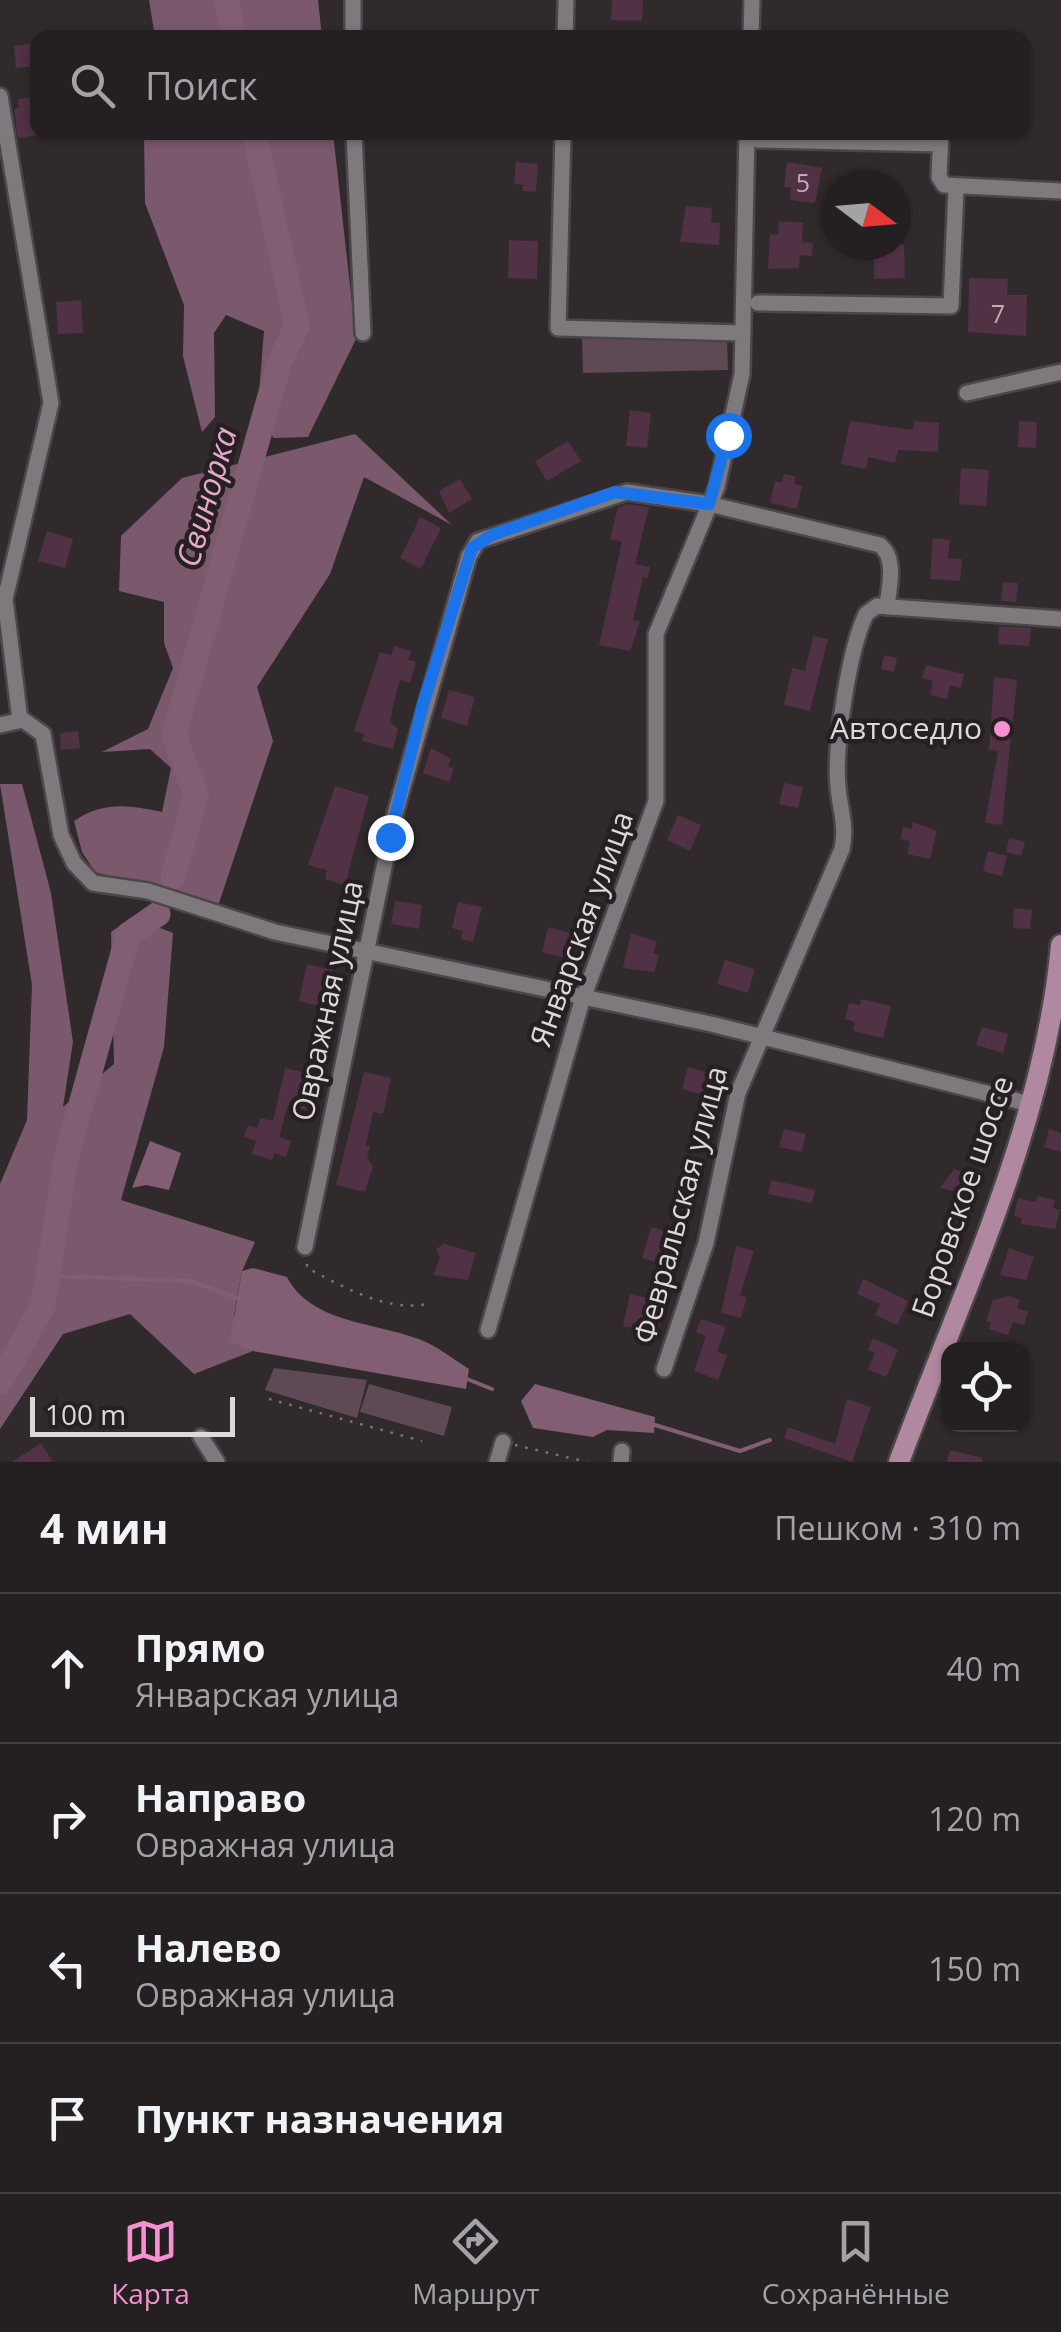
<!DOCTYPE html>
<html lang="ru">
<head>
<meta charset="utf-8">
<style>
  :root { --surface:#242022; --page:#2c282a; --text:#f1f3f6; --muted:#a3a3a5; --line:#413e40; --accent:#f690cf }
  body { margin:0; font-family:"Open Sans",sans-serif; background:var(--page); color:var(--text) }
  .controls { position:absolute; right:30px; bottom:30px; display:grid; overflow:hidden; border-radius:20px; box-shadow:0 2px 8px #0004 }
  .controls button { width:90px; height:90px; display:grid; place-items:center; padding:0; border:0; border-bottom:2px solid var(--line); background:var(--surface); color:var(--text); font:50px sans-serif }
  .compass { position:absolute; left:821px; top:170px; width:90px; height:90px; border-radius:50%; background:var(--surface); box-shadow:0 2px 8px #0004; rotate:106deg }
  .scale { position:absolute; left:30px; bottom:25px; width:205px; box-sizing:border-box; padding-left:10px; border:5px solid #ddd9db; border-top:0; font-size:28px; line-height:35px; white-space:nowrap; color:#ddd9db; -webkit-text-stroke:8px #262023; paint-order:stroke }
  .stop { position:absolute; width:30px; height:30px; margin:-22px; border:8px solid #1a73e8; border-radius:50%; background:#fff }
  .stop.end { background:#1a73e8; border-color:#fff; box-shadow:0 2px 10px #0008 }
  .list { margin:0; padding:0; list-style:none }
  h2 { display:flex; justify-content:space-between; align-items:center; height:130px; margin:0; padding:0 40px; font-size:42px }
  h2 small { font-size:32px; font-weight:400; color:var(--muted) }
  .list li { display:grid; grid-template-columns:65px 1fr auto; gap:30px; align-items:center; box-sizing:border-box; height:150px; padding:0 40px; border-top:2px solid var(--line) }
  .list b { display:block; font-size:38px; white-space:nowrap }
  .list p { margin:0; font-size:32px; white-space:nowrap; color:var(--muted) }
  .list em { font-size:32px; font-style:normal; color:var(--muted) }
  .icon { flex:none; width:55px; height:55px; fill:none; stroke:currentColor; stroke-width:2; stroke-linecap:round; stroke-linejoin:round }
  .map { position:relative; flex:none; width:1061px; height:1462px; overflow:hidden }
  .search { position:absolute; background:var(--surface); box-shadow:0 2px 8px #0004; left:30px; right:30px; top:30px; height:110px; display:flex; align-items:center; gap:25px; box-sizing:border-box; padding:0 35px; border-radius:20px; color:var(--muted); font-size:38px }
  .sheet { height:730px; background:var(--surface) }
  nav { display:flex; justify-content:space-around; align-items:center; box-sizing:border-box; height:140px; border-top:2px solid var(--line); background:var(--surface); font-size:28px; color:var(--muted) }
  nav a { display:grid; justify-items:center; gap:5px }
  nav .on { color:var(--accent) }
  .map>svg:first-child { display:block }
  .green { fill:#5e4955 }
  .forest { fill:#7b596d }
  .water { fill:#815e72 }
  .lines { fill:none; stroke-linecap:round; stroke-linejoin:round }
  .stream { stroke:#815e72; stroke-width:4 }
  .river { stroke:#815e72; stroke-width:25 }
  .building { fill:#513144 }
  .minor-casing { stroke:#4b4648; stroke-width:20 }
  .major-casing { stroke:#4b4648; stroke-width:25 }
  .path { stroke:#7b7678; stroke-width:2.5; stroke-dasharray:2.5 8; stroke-linecap:butt }
  .minor { stroke:#7f787c; stroke-width:15 }
  .major { stroke:#b0889f; stroke-width:20 }
  .route { stroke:#1a73e8; stroke-width:12 }
  .poi-dot { fill:#f690cf; stroke:#262023; stroke-width:4 }
  .labels { text-anchor:middle; stroke-width:9; stroke-linejoin:round; paint-order:stroke }
  .number-label { font-size:25px; fill:#baafb5 }
  .poi-label { font-size:30px; fill:#ddd9db; stroke:#262023; text-anchor:end }
  .street-label { font-size:30px; fill:#ddd9db; stroke:#262023 }
  .water-label { font-size:32px; font-style:italic; fill:#e5a9cc; stroke:#262023 }
</style>
</head>
<body>
<div class="map">
<svg width="1061" height="1462" viewBox="0 0 1061 1462">
  <rect width="100%" height="100%" fill="#302a2d"/>
  <!-- green -->
  <path class="green" d="M582 337 727 338 728 370 583 373Z
    M274 1368 367 1380 357 1418 265 1390Z
    M369 1384 452 1407 444 1436 360 1412Z"/>
  <!-- forest -->
  <path class="forest" d="M149 0H318L322 37H155Z
    M144 133H333L356 339 308 437 273 438 259 394 264 331 226 315 214 333 215 417 202 432 183 356 184 305 145 203Z
    M355 434 452 525 364 477 330 574 257 687 273 741 218 906 95 872 82 852 74 821C103 801 130 805 162 812L171 768 150 749 102 752 148 729 173 668 164 643V602L119 591 121 536 182 478Z
    M0 784H22L51 893 73 1042 63 1107 114 1064 111 932 132 917 173 933 164 1047 121 1200 255 1242 242 1271 234 1315 253 1351 194 1374 130 1314 63 1334 0 1429V1184L27 1120 32 985Z"/>
  <!-- water -->
  <path class="water" d="M150 1141 181 1153 169 1190 146 1185 132 1188Z
    M253 1268 287 1277C312 1326 384 1322 428 1343 442 1350 455 1360 469 1369L466 1389 253 1351 230 1341 242 1271Z
    M535 1384 655 1417 654 1433 607 1430 593 1437 533 1428 521 1401Z"/>
  <g class="lines">
    <!-- stream -->
    <path class="stream" d="M48 1276 190 1281 237 1298
      M467 1379 492 1389
      M655 1425 740 1451 770 1440"/>
    <!-- river -->
    <path class="river" d="M226 0 234 38
      M173 877 196 795 174 735 279 364 297 326 254 132
      M0 1382 43 1306 66 1158 128 935 158 914"/>
  </g>
  <!-- building -->
  <path class="building" d="M612 0H643L642 21 611 20Z
    M34 43 38 66 16 68 14 46Z
    M38 97V135L18 138 14 109 19 108 18 99Z
    M516 162 538 164 536 192 522 191 523 185 514 184Z
    M787 162 822 168 815 203 790 200 791 187H784Z
    M686 206 712 208 711 222 720 223 719 245 680 242Z
    M779 221 803 223 802 242 813 243 812 256 800 255 799 268 768 269 770 234 778 235Z
    M509 240 538 241 537 279 508 278Z
    M874 245H904L905 278 874 279Z
    M969 278 1008 279 1007 295H1027L1026 336 968 332Z
    M81 300 83 333 58 334 56 302Z
    M630 410 651 413 647 448 626 446Z
    M850 421 913 430 914 421 939 423 938 452 898 450 895 463 868 457 866 469 841 464Z
    M1019 421 1037 422 1036 448 1018 447Z
    M568 441 581 461 547 481 535 461Z
    M961 468 989 470 986 506 959 504Z
    M784 474 795 476 794 484 802 486 797 509 770 503 775 481 782 483Z
    M460 479 472 499 449 513 439 491Z
    M628 504 649 507 635 564 650 567 648 578 643 577 633 620 640 622 630 651 599 645 622 542 610 539 618 507Z
    M420 517 441 528 421 569 400 558Z
    M47 531 73 539 65 568 38 561Z
    M933 538 950 540 948 558 962 559 960 581 930 579Z
    M1003 582 1018 583 1016 602 1001 601Z
    M999 626 1031 628 1029 646 998 644Z
    M813 636 828 639 810 711 784 705 792 668 805 671Z
    M394 646 411 651 408 660 416 662 410 683 400 680 394 701 390 722 398 729 393 749 362 741 364 734 354 731 380 652 391 655Z
    M884 655 897 658 894 672 881 669Z
    M926 665 964 674 961 688 950 685 947 699 930 695 933 681 922 678Z
    M994 677 1017 680 1002 825 985 823 998 751 989 750Z
    M449 690 475 697 467 726 441 718Z
    M78 731 80 748 61 750 60 733Z
    M431 748 451 759 448 767 454 768 449 782 423 773Z
    M784 783 803 787 798 808 779 804Z
    M335 786 369 796 345 885 325 879 327 870 308 865Z
    M678 815 701 825 690 851 667 840Z
    M913 822 937 831 930 859 907 854 910 841 900 839 903 827 912 829Z
    M1009 838 1025 842 1021 856 1006 852Z
    M988 851 1007 856 1002 876 983 871Z
    M395 901 422 905 419 929 391 924Z
    M458 902 482 907 473 942 461 939 463 931 452 928Z
    M1014 908 1032 910 1030 929 1013 928Z
    M548 927 572 933 566 958 542 952Z
    M631 933 657 942 653 953 659 955 654 972 623 968Z
    M725 960 755 969 748 993 717 984Z
    M307 964 333 970 324 1007 299 1001Z
    M861 999 891 1006 883 1038 853 1031 855 1022 845 1019 849 1003 860 1005Z
    M982 1027 1008 1034 1003 1053 976 1045Z
    M688 1067 720 1076 714 1098 682 1089Z
    M285 1068 315 1075 306 1110 288 1105 279 1137 291 1141 286 1157 274 1153 272 1160 252 1154 256 1141 244 1137 248 1125 257 1128 260 1118 273 1121Z
    M364 1072 391 1078 383 1114 373 1112 366 1145 370 1146 367 1158 373 1166 365 1192 336 1185Z
    M784 1129 806 1134 802 1152 779 1147Z
    M1049 1129 1061 1133V1152L1044 1147Z
    M954 1169 983 1180 977 1196 940 1188Z
    M771 1180 815 1190 812 1203 768 1194Z
    M1037 1196 1055 1200 1053 1208 1060 1210 1055 1229 1021 1224 1022 1218 1014 1216 1018 1198 1036 1202Z
    M651 1227 683 1237 674 1267 642 1258Z
    M444 1244 476 1253 468 1280 433 1275 440 1258 436 1249Z
    M736 1246 754 1251 740 1295 747 1297 741 1318 721 1313Z
    M1009 1248 1034 1257 1026 1280 1000 1275Z
    M863 1279 908 1301 897 1325 875 1315 880 1304 857 1294Z
    M653 1290 667 1293 658 1334 623 1326 630 1294 648 1298Z
    M1009 1296 1020 1300 1017 1308 1028 1312 1024 1325 1013 1322 1008 1335 989 1329 991 1323 986 1321 993 1300Z
    M701 1319 726 1327 717 1352 727 1355 718 1380 694 1371 706 1336 696 1332Z
    M873 1338 898 1350 886 1377 868 1369 875 1353 868 1350Z
    M847 1399 871 1407 852 1462 784 1438 788 1427 835 1444Z
    M41 1443 53 1462H12Z
    M950 1450 982 1458V1462H947Z"/>
  <g class="lines">
    <!-- minor casing -->
    <g class="minor-casing">
      <path id="minor" d="M353 0V38
        M565 38 566 0
        M751 38 752 0
        M0 96 51 403 5 599 20 720
        M354 132 363 333
        M563 132 558 328 741 333
        M941 132 939 177 944 185 1061 191
        M758 140 940 144
        M758 303 951 306 956 188
        M967 393 1061 372
        M0 725 23 720 43 734 61 835 74 863 93 883 148 891 275 932 711 1024 1030 1104
        M305 1247 395 814 469 556 478 541 627 492 709 504 880 545C897 559 889 586 887 607
        M488 1330 581 1004 656 801V634L717 487 742 374 747 132
        M664 1369 706 1243 738 1093 842 849C847 825 840 810 838 787 834 746 849 650 866 614L877 606 1061 619
        M201 1437 217 1462
        M497 1462 503 1442
        M621 1462 622 1451"/>
    </g>
    <!-- major casing -->
    <g class="major-casing">
      <path id="major" d="M899 1462C961 1295 1045 1124 1061 945"/>
    </g>
    <!-- path -->
    <path class="path" d="M307 1264V1268C344 1287 386 1312 427 1304
      M269 1399 422 1441
      M515 1445 587 1462"/>
    <!-- minor -->
    <use href="#minor" class="minor"/>
    <!-- major -->
    <use href="#major" class="major"/>
  </g>
  <g class="lines">
    <!-- route -->
    <path class="route" d="M390 837 423 704 472 548 492 535 615 492 709 504 728 435"/>
  </g>
  <!-- markers -->
  <circle class="poi-dot" cx="1002" cy="729" r="10"/>
  <g class="labels">
    <!-- number labels -->
    <g class="number-label">
      <text x="803" y="192">5</text>
      <text x="998" y="323">7</text>
    </g>
    <!-- poi labels -->
    <g class="poi-label">
      <text x="982" y="739">Автоседло</text>
    </g>
    <!-- street labels -->
    <g class="street-label">
      <text transform="translate(582 929) rotate(-70)" y="10">Январская улица</text>
      <text transform="translate(328 1001) rotate(-78)" y="10">Овражная улица</text>
      <text transform="translate(963 1197) rotate(-71)" y="10">Боровское шоссе</text>
      <text transform="translate(681 1205) rotate(-75)" y="10">Февральская улица</text>
    </g>
    <!-- water labels -->
    <g class="water-label">
      <text transform="translate(207 497) rotate(-74)" y="11">Свинорка</text>
    </g>
  </g>
</svg>
<div class="controls">
<button><svg class="icon" aria-label="locate" viewBox="0 0 24 24"><circle cx="12" cy="12" r="6"/><path d="M12 2v4M12 18v4M2 12h4M18 12h4"/></svg></button>
</div>
<svg class="compass" viewBox="-18 -18 36 36"><path d="M0-13l5 13h-10z" fill="#e53935"/><path d="M0 13l5-13h-10z" fill="#a3a3a5"/></svg>
<div class="scale">100 m</div>
<div class="stop" style="left:728px;top:435px"></div>
<div class="stop end" style="left:390px;top:837px"></div>
<div class="search"><svg class="icon" aria-label="search" viewBox="0 0 24 24"><circle cx="10" cy="10" r="6"/><path d="M15 15l6 6"/></svg>Поиск</div>
</div>
<section class="sheet">
<h2>4 мин<small>Пешком · 310 m</small></h2>
<ul class="list">
<li><svg class="icon" aria-label="ahead" viewBox="0 0 24 24"><path d="M12 20V5M6 11l6-6 6 6"/></svg><div><b>Прямо</b><p>Январская улица</p></div><em>40 m</em></li>
<li><svg class="icon" aria-label="right" viewBox="0 0 24 24"><path d="M7 20v-9h11M14 6l5 5-5 5"/></svg><div><b>Направо</b><p>Овражная улица</p></div><em>120 m</em></li>
<li><svg class="icon" aria-label="left" viewBox="0 0 24 24"><path d="M17 20v-9H6M10 6l-5 5 5 5"/></svg><div><b>Налево</b><p>Овражная улица</p></div><em>150 m</em></li>
<li><svg class="icon" aria-label="arrive" viewBox="0 0 24 24"><path d="M6 21V4h12l-3 4 3 4H6"/></svg><div><b>Пункт назначения</b></div></li>
</ul>
</section>
<nav>
<a class="on"><svg class="icon" aria-label="map" viewBox="0 0 24 24"><path d="M3 6l6-2 6 2 6-2v14l-6 2-6-2-6 2zM9 4v14M15 6v14"/></svg>Карта</a>
<a><svg class="icon" aria-label="directions" viewBox="0 0 24 24"><path d="M12 3l9 9-9 9-9-9zM9 14v-3h6M13 9l2 2-2 2"/></svg>Маршрут</a>
<a><svg class="icon" aria-label="saved" viewBox="0 0 24 24"><path d="M7 4h10v16l-5-4-5 4z"/></svg>Сохранённые</a>
</nav>
</body>
</html>
